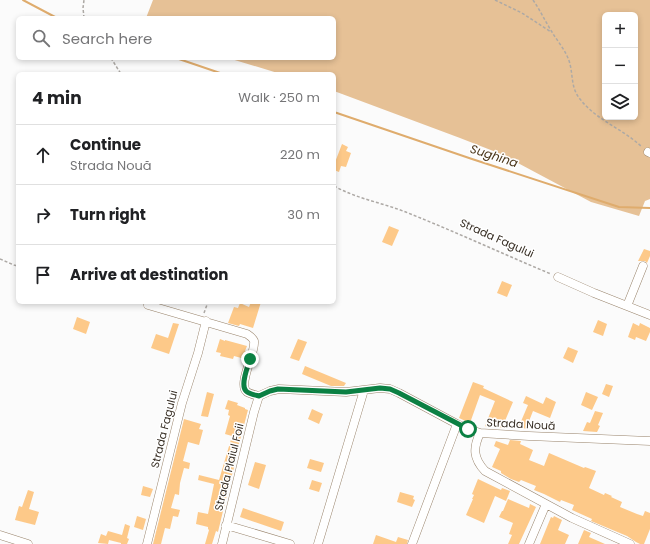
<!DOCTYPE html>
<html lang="en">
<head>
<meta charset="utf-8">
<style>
  :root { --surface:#fff; --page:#f2f2f2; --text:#202124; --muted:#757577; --line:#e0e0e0 }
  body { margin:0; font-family:Poppins,sans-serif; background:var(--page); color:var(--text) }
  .controls { position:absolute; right:12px; top:12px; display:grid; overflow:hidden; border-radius:6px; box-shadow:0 2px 6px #0003 }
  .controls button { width:36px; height:36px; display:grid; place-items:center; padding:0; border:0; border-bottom:1px solid var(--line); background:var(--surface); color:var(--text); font:20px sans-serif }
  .stop { position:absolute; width:12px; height:12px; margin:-9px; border:3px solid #0b8043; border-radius:50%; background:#fff }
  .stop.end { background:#0b8043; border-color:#fff; box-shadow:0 1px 4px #0008 }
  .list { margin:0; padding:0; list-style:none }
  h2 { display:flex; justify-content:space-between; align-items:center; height:52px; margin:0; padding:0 16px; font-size:17px }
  h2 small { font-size:13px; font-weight:400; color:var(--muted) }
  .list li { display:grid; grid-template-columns:26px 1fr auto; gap:12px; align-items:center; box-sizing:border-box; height:60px; padding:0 16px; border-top:1px solid var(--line) }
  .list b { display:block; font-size:15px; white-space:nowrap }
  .list p { margin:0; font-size:13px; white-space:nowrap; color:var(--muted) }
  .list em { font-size:13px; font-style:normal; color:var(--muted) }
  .icon { flex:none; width:22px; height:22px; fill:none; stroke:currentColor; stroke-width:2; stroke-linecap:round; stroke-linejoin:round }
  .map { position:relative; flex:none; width:650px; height:544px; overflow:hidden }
  .search { position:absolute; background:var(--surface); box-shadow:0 2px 6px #0003; left:16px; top:16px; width:320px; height:44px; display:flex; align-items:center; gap:10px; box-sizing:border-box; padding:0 14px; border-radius:6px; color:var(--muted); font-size:15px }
  .panel { position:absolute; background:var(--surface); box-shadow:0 2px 6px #0003; left:16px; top:72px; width:320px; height:232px; border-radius:6px }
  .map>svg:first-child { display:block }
  .green { fill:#e6c196; fill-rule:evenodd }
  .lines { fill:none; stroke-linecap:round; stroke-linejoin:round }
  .stream { stroke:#dfac6d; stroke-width:2 }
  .building { fill:#fdc989 }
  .street-casing { stroke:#99846c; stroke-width:9 }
  .path { stroke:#ada9a5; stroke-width:1.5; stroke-dasharray:3 2; stroke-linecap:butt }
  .street { stroke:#fff; stroke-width:8 }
  .route { stroke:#0b8043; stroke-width:5 }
  .labels { text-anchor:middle; stroke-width:3; stroke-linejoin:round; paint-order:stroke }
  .street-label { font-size:11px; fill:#372e24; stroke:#fff }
  .water-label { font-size:12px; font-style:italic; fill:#4b361a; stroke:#fff }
</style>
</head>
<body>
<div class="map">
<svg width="650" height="544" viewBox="0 0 650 544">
  <rect width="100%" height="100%" fill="#fbfbfb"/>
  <!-- green -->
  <path class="green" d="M153 0H650V199L645 201 639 216 591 202 501 154 460 138 334 91V74H281L228 58H334V18H146ZM605 15H635V117H605Z"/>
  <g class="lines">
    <!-- stream -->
    <path class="stream" d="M23 0 57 18
      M176 58 223 74
      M334 112 472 159 619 207 650 208"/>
  </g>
  <!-- building -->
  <path class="building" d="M342 144 348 147 346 151 351 153 346 167 341 166 339 172 334 170V165Z
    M389 226 399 230 392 246 382 242Z
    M644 249 650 251V256L647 263 645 261H638Z
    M502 281 512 285 507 297 497 293Z
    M251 302H261L253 328 240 324 239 326 228 323 234 307 238 308 240 303 249 307Z
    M77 317 90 322 86 334 73 329Z
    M598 320 607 324 603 336 593 332Z
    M173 323 179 324 169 354 151 348 156 334 168 338Z
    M633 323 639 326 640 323 650 328V332L646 341 636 337 635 340 628 337Z
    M220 339 225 341V340L247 346 245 351 247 352 245 359 234 356 233 359 220 356 221 353 216 352Z
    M298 339 307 342 299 361 290 358Z
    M568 347 578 351 573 363 563 358Z
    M305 366 346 383 344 386H331L302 374Z
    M473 382 484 386 483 388 513 402 502 428 492 424 490 428 485 426 495 401 480 395 470 423 459 418Z
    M606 384 613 386 609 397 602 394Z
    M207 392 214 394 208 417 201 416Z
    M586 392 598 397 592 410 581 405Z
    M526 396 543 404 546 397 556 402 550 418 533 411 526 429 519 426 528 405 523 403Z
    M228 400 238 403 237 405 245 408V409L248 410 234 463 235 464 229 486 218 532 216 531 212 544H205L209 530 208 529V527L196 524 198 512 208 514 214 484 198 480 199 475 219 480 232 436 225 434 230 416 228 415 229 410 225 409Z
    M312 409 323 414 319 424 308 419Z
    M595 411 603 413 598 425 600 426 597 432 583 431 587 422 590 423Z
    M184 419 201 424 199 429 203 430 199 445 188 442 183 461 190 463 189 469 184 468 180 483 179 495 175 494 171 508 180 510 178 517 173 516 170 529 165 528 161 544H153Z
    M510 440 521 441 520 444 533 450 529 460 544 466 549 453 584 468 585 467 596 471 589 488 604 495 605 493 612 496 611 497 622 502 620 507 637 514 643 516 645 511 650 513V529L644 544H640L636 542 627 536 591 521 592 519 572 510 574 505 561 500 560 502 544 494 534 490 536 486 521 480 519 482 511 479 501 473V471L492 467 500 449 494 446 496 441 508 445Z
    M310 459 324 463 321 472 307 468Z
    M255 462 266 465 259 489 248 485Z
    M478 479 501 490 502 488 510 491 506 501 495 496 484 523 466 515 473 499H472L474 495 472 494Z
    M312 480 322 483 319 492 309 489Z
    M143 486 153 489 150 497 141 495Z
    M28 490 34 492 29 509 39 512 35 525 15 520 19 506 22 507Z
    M400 492 414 496 413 499 415 500 412 507 397 502Z
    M508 499 529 508 530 504 536 507 519 544H508L512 535 509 534 513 523 499 517 502 511H503Z
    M243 508 284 522 281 531 240 517Z
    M137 516 146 519 143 530 134 527Z
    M554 516 562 520 558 530 569 535 565 544H540L551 517 553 518Z
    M125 524 130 526 127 538 129 539 127 544H121V543L109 540 108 544 98 543 101 534 106 536 108 531 122 535Z
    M584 530 591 533 589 537 605 544H578Z
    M376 535 396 542 398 537 408 540 407 544H373Z"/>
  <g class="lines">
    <!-- street casing -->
    <g class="street-casing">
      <path id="street" d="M648 152 650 153
        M558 277 594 293 650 315
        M148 305 247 334C250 336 253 338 254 341 256 353 237 384 247 392 250 394 255 395 259 396
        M627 306 643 266
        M259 396 270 391 279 389 346 392 380 388 390 389 399 393 457 424 468 429 480 433 529 436 650 441
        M480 433C473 448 473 458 485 471L572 518 630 544
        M226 525 290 544
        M0 535 28 544
        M147 544 182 403 198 353 206 321
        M222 544 254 412 259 396
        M318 544 364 390
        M412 544 457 424
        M529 544 546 504"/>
    </g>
    <!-- path -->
    <path class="path" d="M495 0 522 13 551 32
      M533 0C540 10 545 21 552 32 558 42 567 52 570 64 573 76 571 88 580 99 596 120 623 129 642 147
      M84 18 83 8 84 0
      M111 58 121 74
      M334 186C357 199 384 203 408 213 456 232 503 254 551 274
      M0 259 14 265 18 266
      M137 302 142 303
      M204 313 208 302"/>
    <!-- street -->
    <use href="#street" class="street"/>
  </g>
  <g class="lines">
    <!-- route -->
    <path class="route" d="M250 359C248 366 240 385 246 391 249 394 255 395 259 396L270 391 278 389 346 392 380 388 390 389 399 393 468 429"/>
  </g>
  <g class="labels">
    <!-- street labels -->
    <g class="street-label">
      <text transform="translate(497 238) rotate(24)" y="4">Strada Fagului</text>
      <text transform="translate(521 424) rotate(3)" y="4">Strada Nouă</text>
      <text transform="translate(164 429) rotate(-76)" y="4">Strada Fagului</text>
      <text transform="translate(229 467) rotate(-76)" y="4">Strada Plaiul Foii</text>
    </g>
    <!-- water labels -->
    <g class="water-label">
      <text transform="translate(494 156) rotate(18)" y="4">Sughina</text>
    </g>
  </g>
</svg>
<div class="controls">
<button>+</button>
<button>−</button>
<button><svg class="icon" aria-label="layers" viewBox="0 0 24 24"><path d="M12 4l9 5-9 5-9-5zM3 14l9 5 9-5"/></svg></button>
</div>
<div class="stop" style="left:468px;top:429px"></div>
<div class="stop end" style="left:250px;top:359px"></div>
<div class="search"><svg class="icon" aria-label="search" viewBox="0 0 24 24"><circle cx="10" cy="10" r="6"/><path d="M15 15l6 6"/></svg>Search here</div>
<section class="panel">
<h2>4 min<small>Walk · 250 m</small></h2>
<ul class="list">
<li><svg class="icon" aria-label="ahead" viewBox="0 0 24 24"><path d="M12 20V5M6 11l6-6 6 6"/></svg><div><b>Continue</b><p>Strada Nouă</p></div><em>220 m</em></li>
<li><svg class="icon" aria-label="right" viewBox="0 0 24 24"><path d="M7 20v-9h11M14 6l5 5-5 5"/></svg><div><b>Turn right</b></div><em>30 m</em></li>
<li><svg class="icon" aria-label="arrive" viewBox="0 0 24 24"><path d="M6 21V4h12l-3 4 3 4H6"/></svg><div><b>Arrive at destination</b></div></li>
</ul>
</section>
</div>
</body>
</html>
